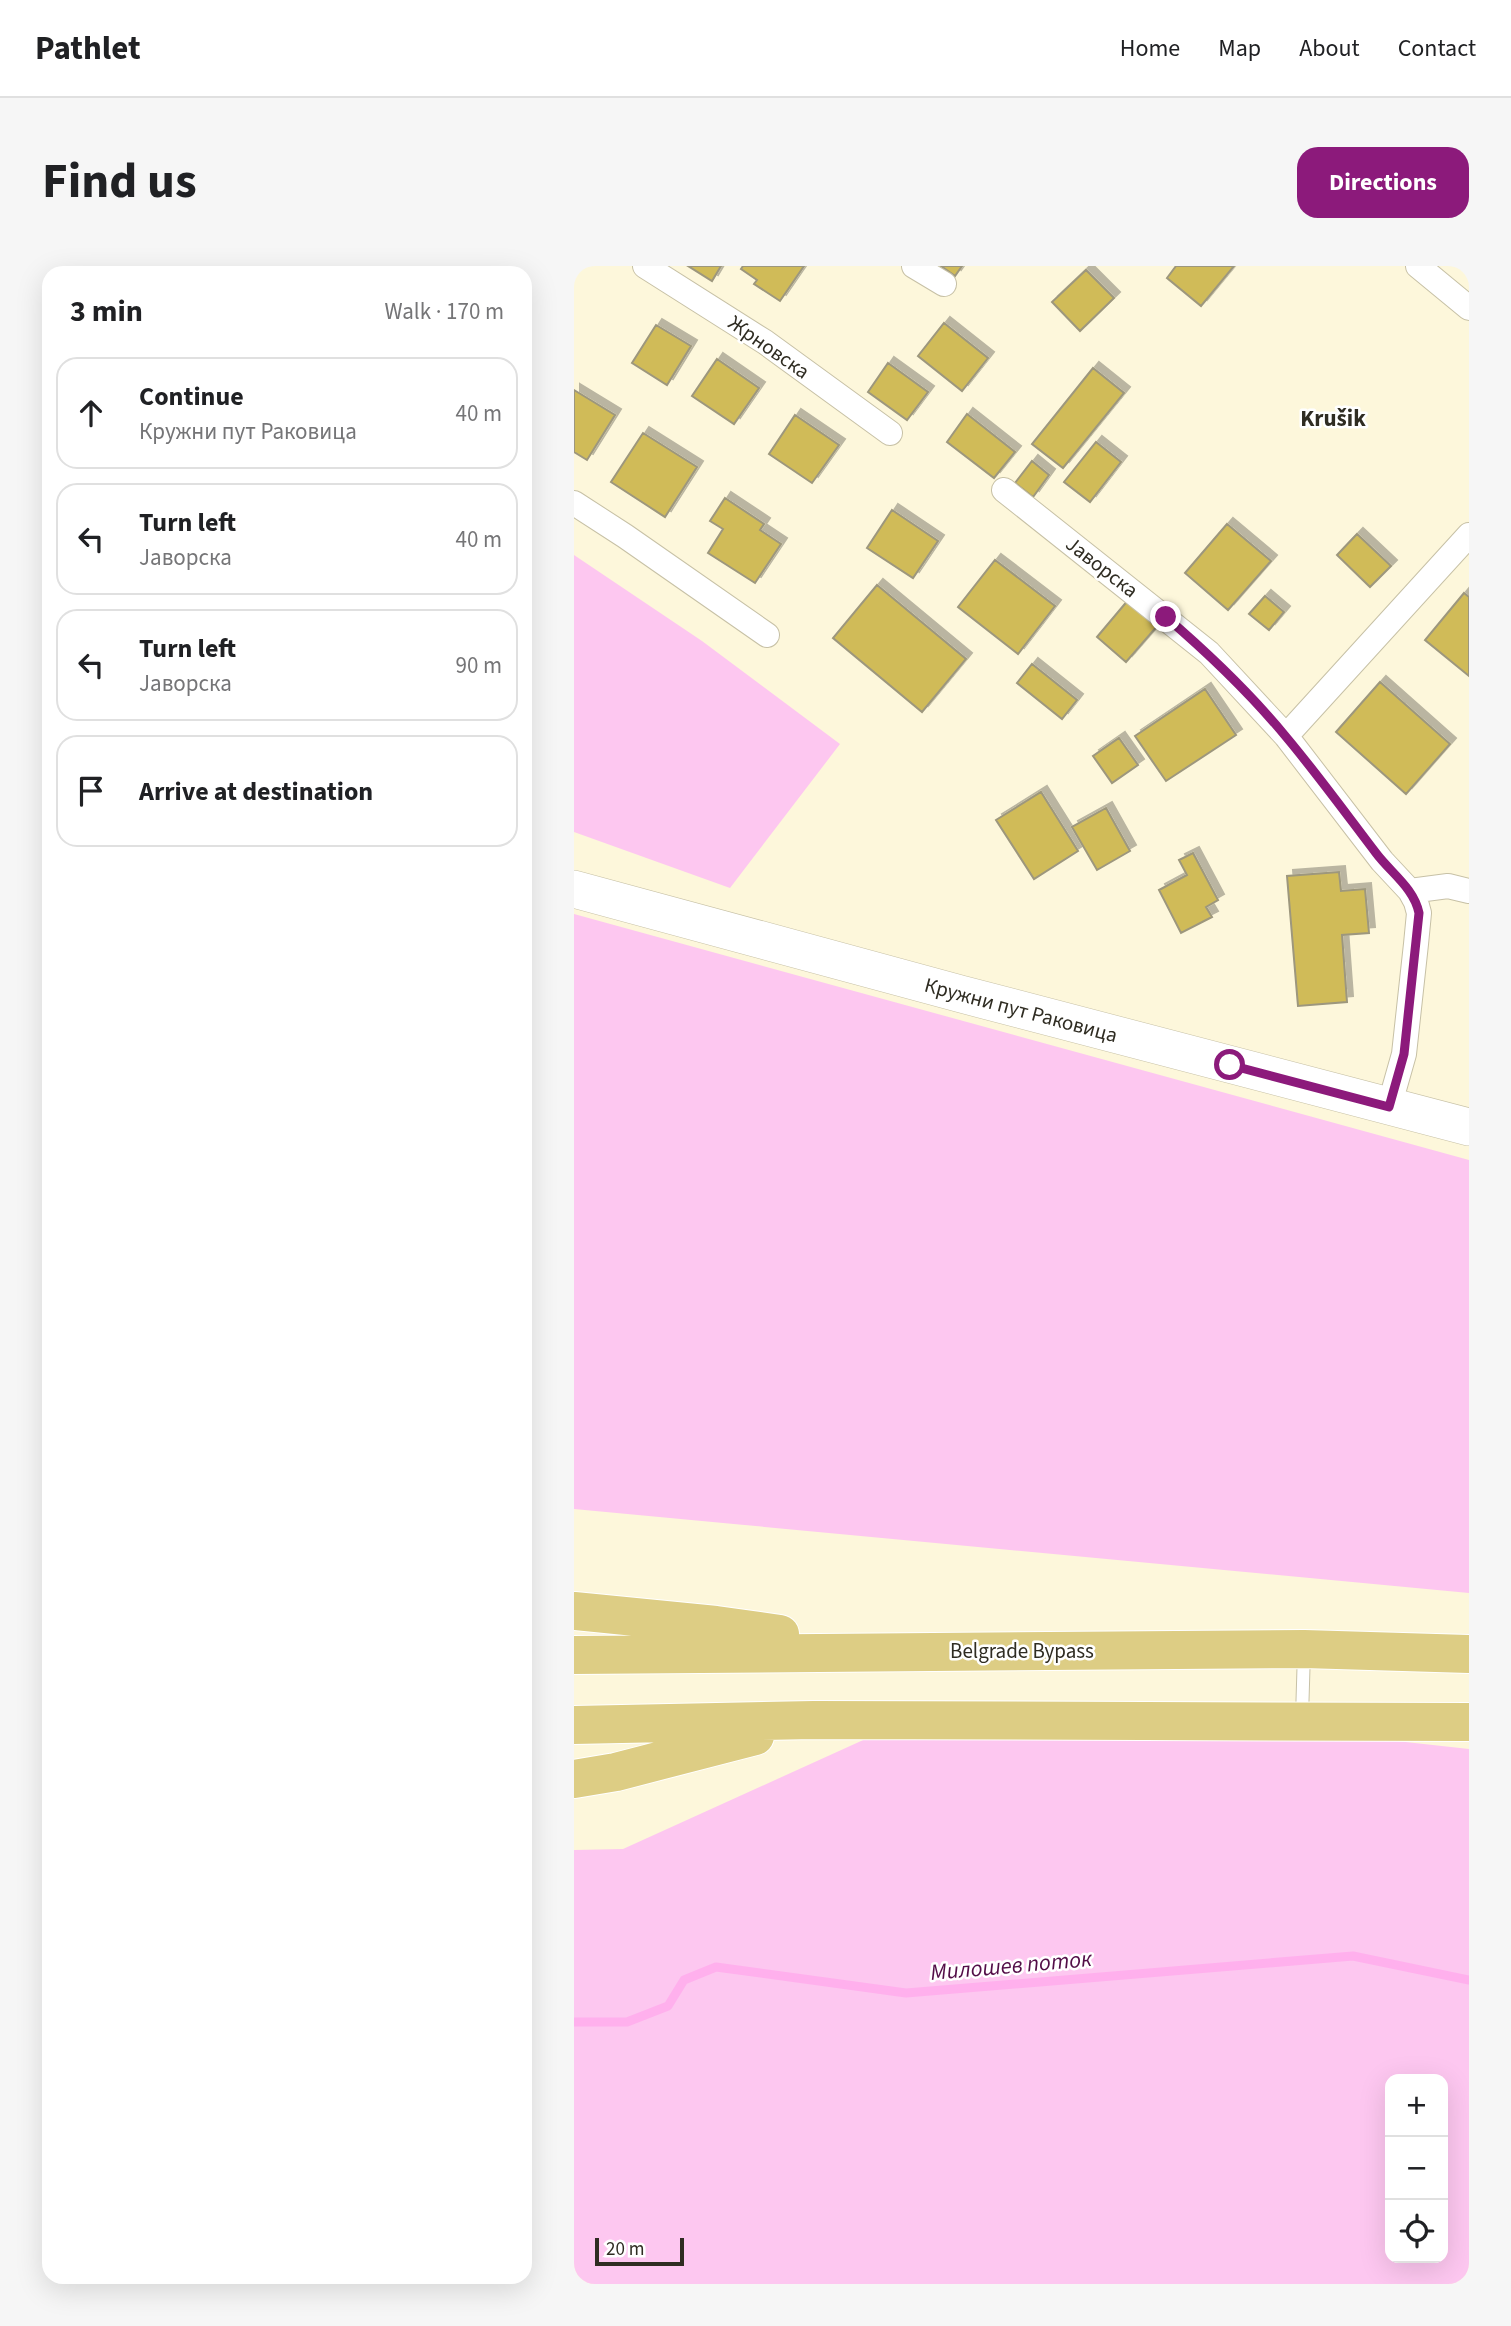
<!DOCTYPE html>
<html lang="en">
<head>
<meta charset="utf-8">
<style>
  :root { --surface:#fff; --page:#f6f6f6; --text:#202124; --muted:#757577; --line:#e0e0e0; --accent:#8c1a7b }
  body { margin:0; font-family:"Source Sans 3",sans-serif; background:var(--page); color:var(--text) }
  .controls { position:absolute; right:21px; bottom:21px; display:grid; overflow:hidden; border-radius:14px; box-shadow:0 7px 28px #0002 }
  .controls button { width:63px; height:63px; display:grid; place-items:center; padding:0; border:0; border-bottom:2px solid var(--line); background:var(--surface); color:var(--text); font:35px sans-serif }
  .scale { position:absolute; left:21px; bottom:18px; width:89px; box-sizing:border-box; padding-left:7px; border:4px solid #2f2c22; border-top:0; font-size:19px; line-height:24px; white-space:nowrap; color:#2f2c22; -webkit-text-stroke:5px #fff; paint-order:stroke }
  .stop { position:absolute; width:21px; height:21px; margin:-16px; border:5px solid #8c1a7b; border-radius:50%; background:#fff }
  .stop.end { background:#8c1a7b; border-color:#fff; box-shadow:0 2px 7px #0008 }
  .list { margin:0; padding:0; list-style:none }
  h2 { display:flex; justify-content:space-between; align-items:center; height:91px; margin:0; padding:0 28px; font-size:30px }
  h2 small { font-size:23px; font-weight:400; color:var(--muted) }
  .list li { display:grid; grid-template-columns:46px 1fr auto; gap:21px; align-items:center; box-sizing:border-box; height:112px; margin:0 14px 14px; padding:0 14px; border:2px solid var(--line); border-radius:21px }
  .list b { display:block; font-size:26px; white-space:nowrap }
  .list p { margin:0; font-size:23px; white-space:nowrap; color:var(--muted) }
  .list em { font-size:23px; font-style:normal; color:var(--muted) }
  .icon { flex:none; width:38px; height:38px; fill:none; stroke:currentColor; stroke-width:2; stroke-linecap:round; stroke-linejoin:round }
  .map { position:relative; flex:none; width:895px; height:2018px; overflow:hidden; border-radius:21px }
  header { display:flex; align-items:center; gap:42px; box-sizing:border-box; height:98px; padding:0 35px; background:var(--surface); border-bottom:2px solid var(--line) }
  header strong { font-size:33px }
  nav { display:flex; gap:38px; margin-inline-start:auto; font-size:24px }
  .intro { display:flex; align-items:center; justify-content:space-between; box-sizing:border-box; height:168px; padding:0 42px }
  h1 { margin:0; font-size:49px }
  .button { padding:18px 32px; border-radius:21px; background:var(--accent); color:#fff; font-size:24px; font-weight:700 }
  main { display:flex; gap:42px; padding:0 42px }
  aside { flex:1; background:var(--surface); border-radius:21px; box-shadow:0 7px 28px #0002 }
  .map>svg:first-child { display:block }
  .green { fill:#fdc7f0; fill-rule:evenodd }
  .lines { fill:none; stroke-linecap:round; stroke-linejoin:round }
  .stream { stroke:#ffb0ed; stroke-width:9 }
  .building { fill:#d0bb59; stroke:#9d977d; stroke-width:2; filter:url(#shadow) }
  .service-casing { stroke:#c7c1a6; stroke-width:14 }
  .minor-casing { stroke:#c7c1a6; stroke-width:26 }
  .secondary-casing { stroke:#c7c1a6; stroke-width:38 }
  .motorway-casing { stroke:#fff; stroke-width:40 }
  .service { stroke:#fff; stroke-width:12 }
  .minor { stroke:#fff; stroke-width:24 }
  .secondary { stroke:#fff; stroke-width:37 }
  .motorway { stroke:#ddcd84; stroke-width:38 }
  .route { stroke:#8c1a7b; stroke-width:9 }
  .labels { text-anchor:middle; stroke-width:5; stroke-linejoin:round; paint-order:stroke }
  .street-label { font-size:21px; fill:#2f2c22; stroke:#fff }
  .neighbourhood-label { font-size:23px; font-weight:bold; fill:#2f2c22; stroke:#fff }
  .water-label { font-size:23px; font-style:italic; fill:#530e48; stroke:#fff }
</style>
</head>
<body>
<header>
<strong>Pathlet</strong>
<nav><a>Home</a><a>Map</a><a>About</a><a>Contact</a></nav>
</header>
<div class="intro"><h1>Find us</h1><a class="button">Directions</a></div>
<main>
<aside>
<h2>3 min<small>Walk · 170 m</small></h2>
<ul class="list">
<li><svg class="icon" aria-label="ahead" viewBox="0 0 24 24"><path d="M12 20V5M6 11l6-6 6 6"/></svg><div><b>Continue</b><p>Кружни пут Раковица</p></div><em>40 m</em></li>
<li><svg class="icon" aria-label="left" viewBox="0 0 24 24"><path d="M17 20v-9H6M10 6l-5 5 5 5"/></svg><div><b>Turn left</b><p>Јаворска</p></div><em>40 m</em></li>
<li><svg class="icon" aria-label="left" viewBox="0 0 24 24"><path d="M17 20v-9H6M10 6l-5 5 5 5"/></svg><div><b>Turn left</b><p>Јаворска</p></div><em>90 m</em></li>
<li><svg class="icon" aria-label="arrive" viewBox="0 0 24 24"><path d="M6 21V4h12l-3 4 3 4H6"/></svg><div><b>Arrive at destination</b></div></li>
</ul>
</aside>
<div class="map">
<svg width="895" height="2018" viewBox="0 0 895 2018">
  <defs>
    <filter id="shadow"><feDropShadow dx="6" dy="-6" stdDeviation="0" flood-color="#0004"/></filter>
  </defs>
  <rect width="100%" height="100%" fill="#fdf7db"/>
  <!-- green -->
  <path class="green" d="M0 289 128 375 266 478 156 622 0 566Z
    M0 648 895 894V1327L0 1243Z
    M351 1446 589 1449 895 1483V2018H0V1584L49 1583ZM816 1813H869V1992H816Z"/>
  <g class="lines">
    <!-- stream -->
    <path class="stream" d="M0 1756H53L94 1740 110 1714 142 1701 332 1727 779 1690 895 1714"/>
  </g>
  <!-- building -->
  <path class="building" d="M114 0H147L138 15Z
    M169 0H230L206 35 180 18 183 14 167 3Z
    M367 0H388L381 10Z
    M602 0H660L627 40 593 12Z
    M512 4 540 32 506 65 478 36Z
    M370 57 414 92 388 125 344 90Z
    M82 59 117 80 93 119 58 97Z
    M143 93 185 122 160 158 118 130Z
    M314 97 354 126 333 154 294 126Z
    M519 102 550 127 489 202 458 178Z
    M0 124 41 149 13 194 0 186Z
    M393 148 441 186 420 212 373 176Z
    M221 149 265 179 238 217 195 188Z
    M69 167 123 201 91 251 37 216Z
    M522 176 547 196 516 236 490 216Z
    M458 195 475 209 459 231 441 217Z
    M151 232 190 258 186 264 207 278 181 317 134 287 149 263 136 255Z
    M318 244 364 275 339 312 293 282Z
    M653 258 697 295 654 344 611 307Z
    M783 268 817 300 796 321 763 289Z
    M421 294 481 340 444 388 384 341Z
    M303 319 392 393 348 446 259 372Z
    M890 327 895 331V410L851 374Z
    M691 330 710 346 695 364 675 348Z
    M555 333 585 358 552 396 523 371Z
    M458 398 503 434 488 453 443 417Z
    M806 416 876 478 832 528 762 466Z
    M631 423 662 469 592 515 561 470Z
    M545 472 564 499 538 517 519 490Z
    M467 526 504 585 460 613 422 554Z
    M532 542 556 585 523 604 498 561Z
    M619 587 644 634 632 641 638 651 607 667 585 624 613 609 605 594Z
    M765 606 767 625 791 623 795 667 768 669 773 736 724 740 713 610Z"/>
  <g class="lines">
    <!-- service casing -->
    <g class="service-casing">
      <path id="service" d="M728 1451 730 1385"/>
    </g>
    <!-- minor casing -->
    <g class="minor-casing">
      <path id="minor" d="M71 0 191 76 316 167
        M340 0 370 18
        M844 0 895 42
        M430 224 635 387 712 470
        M0 237 51 270 193 369
        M836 625 874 620 895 625
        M815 841 830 788 842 678 845 647 842 636 836 625 808 595 712 470 895 269"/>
    </g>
    <!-- secondary casing -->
    <g class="secondary-casing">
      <path id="secondary" d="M0 623 387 728 895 861"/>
    </g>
    <!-- motorway casing -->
    <g class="motorway-casing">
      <path id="motorway" d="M0 1345 142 1359 206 1368
        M0 1389 730 1383 895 1388
        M0 1459 240 1454 895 1456
        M0 1513 42 1506 181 1470"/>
    </g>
    <!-- service -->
    <use href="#service" class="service"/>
    <!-- minor -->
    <use href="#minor" class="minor"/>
    <!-- secondary -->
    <use href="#secondary" class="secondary"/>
    <!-- motorway -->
    <use href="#motorway" class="motorway"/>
  </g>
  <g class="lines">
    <!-- route -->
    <path class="route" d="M592 351C635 388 677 428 713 472 744 509 773 549 802 587 817 607 840 622 845 647L830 788 815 841 656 799"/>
  </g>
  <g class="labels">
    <!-- street labels -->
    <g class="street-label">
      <text transform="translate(195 81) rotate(35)" y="7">Жрновска</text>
      <text transform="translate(528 301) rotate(38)" y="7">Јаворска</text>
      <text transform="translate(447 744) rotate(15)" y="7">Кружни пут Раковица</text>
      <text x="448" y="1392">Belgrade Bypass</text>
    </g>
    <!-- neighbourhood labels -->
    <g class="neighbourhood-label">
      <text x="759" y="160">Krušik</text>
    </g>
    <!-- water labels -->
    <g class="water-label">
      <text transform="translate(437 1699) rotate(-5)" y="8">Милошев поток</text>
    </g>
  </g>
</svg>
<div class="controls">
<button>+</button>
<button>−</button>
<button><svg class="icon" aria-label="locate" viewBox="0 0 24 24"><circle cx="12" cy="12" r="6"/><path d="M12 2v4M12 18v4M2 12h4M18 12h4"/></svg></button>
</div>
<div class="scale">20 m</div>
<div class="stop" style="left:656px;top:799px"></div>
<div class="stop end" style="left:592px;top:351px"></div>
</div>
</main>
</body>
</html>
